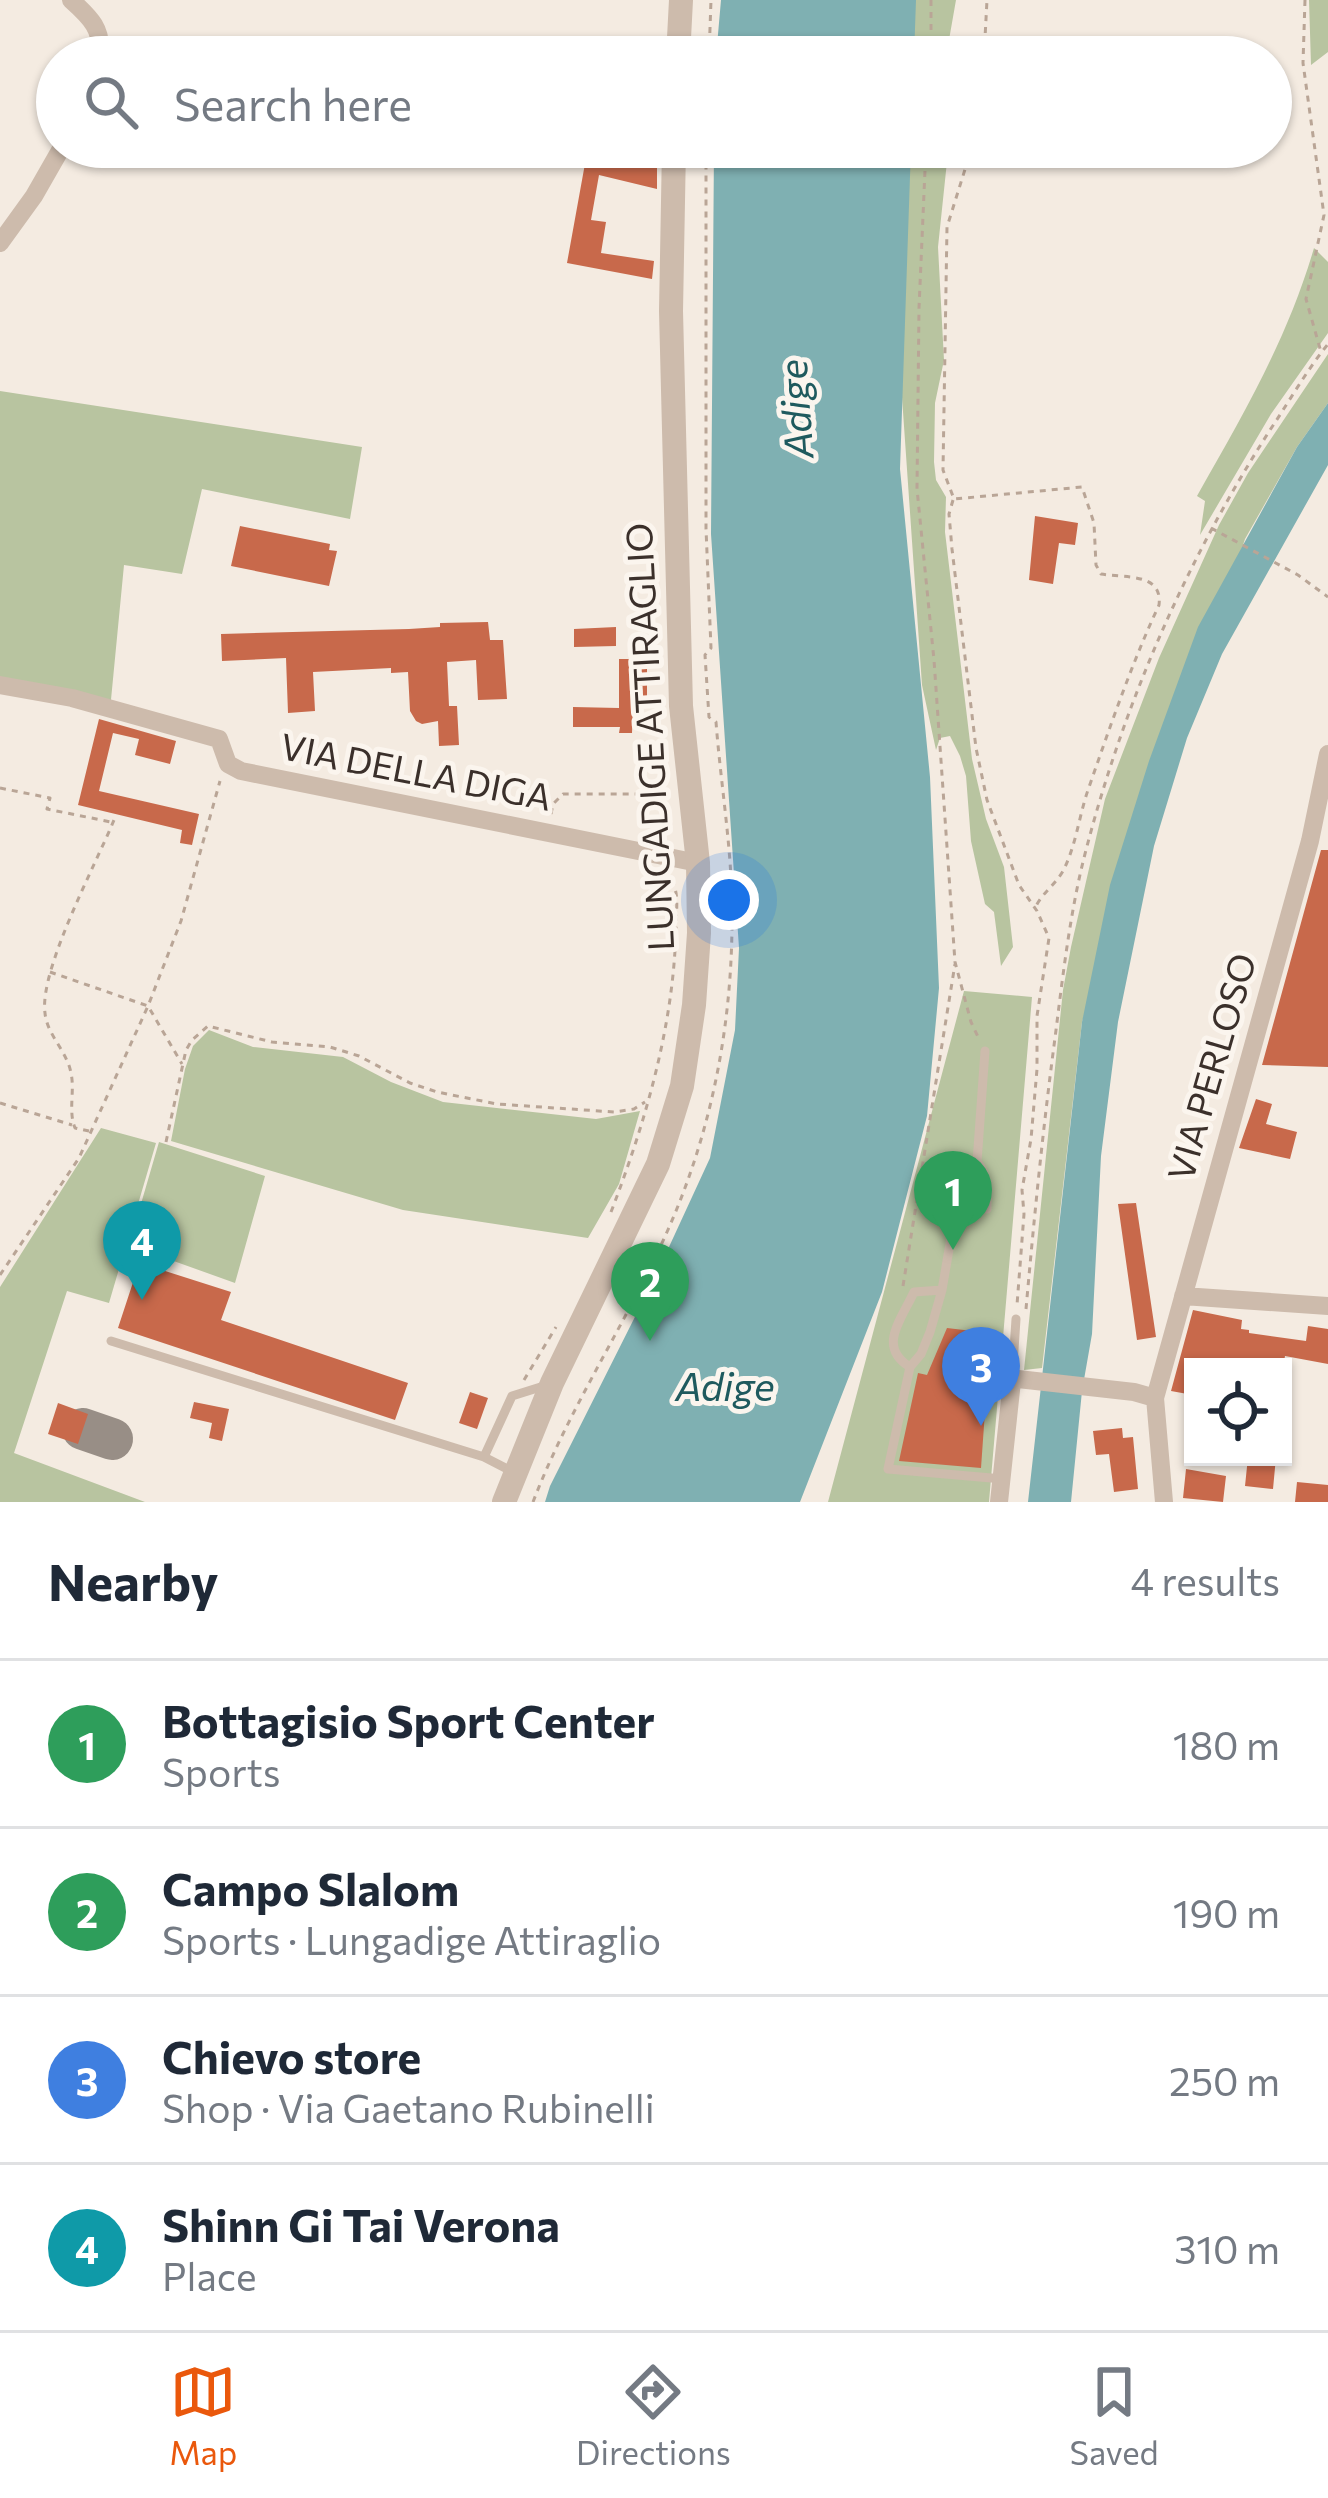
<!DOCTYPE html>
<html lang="en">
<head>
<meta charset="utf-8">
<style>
  :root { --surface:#fff; --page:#f6f6f7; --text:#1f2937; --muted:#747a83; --line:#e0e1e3; --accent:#ea580c }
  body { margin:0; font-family:Commissioner,sans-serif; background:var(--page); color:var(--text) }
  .controls { position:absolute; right:36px; bottom:36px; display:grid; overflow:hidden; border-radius:0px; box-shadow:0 3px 9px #0004 }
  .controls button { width:108px; height:108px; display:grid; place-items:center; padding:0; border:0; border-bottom:3px solid var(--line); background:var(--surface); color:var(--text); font:60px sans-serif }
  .you { position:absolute; left:729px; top:900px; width:42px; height:42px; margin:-30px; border:9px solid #fff; border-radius:50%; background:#1a73e8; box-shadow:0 0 0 18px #1a73e833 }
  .badge { display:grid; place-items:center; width:78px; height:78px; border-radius:50%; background:var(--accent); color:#fff; font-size:39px; font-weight:700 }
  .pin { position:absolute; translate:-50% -99px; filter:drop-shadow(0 3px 6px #0008) }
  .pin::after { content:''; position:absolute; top:63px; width:42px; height:36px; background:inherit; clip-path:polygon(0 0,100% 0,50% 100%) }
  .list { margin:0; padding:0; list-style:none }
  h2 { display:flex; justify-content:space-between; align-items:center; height:156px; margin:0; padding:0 48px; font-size:51px }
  h2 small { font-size:39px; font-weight:400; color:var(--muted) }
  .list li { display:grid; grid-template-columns:78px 1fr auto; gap:36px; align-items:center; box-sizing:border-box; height:168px; padding:0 48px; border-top:3px solid var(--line) }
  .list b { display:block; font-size:45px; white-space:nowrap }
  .list p { margin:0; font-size:39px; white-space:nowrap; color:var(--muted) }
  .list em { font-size:39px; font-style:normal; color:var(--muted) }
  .icon { flex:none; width:66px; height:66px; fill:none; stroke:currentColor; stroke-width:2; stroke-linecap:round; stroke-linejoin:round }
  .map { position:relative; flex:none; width:1328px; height:1502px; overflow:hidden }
  .search { position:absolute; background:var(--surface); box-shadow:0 3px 9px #0004; left:36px; right:36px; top:36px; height:132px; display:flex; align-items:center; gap:30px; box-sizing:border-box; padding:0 42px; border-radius:66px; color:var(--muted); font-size:45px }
  .sheet { height:828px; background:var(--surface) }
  nav { display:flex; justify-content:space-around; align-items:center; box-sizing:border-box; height:168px; border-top:3px solid var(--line); background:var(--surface); font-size:33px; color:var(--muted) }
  nav a { display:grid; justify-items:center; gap:6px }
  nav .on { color:var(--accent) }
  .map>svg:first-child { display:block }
  .green { fill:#b8c4a0 }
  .water { fill:#7fb0b2 }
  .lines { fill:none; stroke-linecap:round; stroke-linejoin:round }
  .taxiway { stroke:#988e86; stroke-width:42 }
  .building { fill:#c8694b }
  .path { stroke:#b9a596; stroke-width:3; stroke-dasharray:6 6; stroke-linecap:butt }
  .service { stroke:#cdbbac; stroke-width:9 }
  .minor { stroke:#cdbbac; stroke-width:18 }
  .tertiary { stroke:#cdbbac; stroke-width:24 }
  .labels { text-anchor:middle; stroke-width:10; stroke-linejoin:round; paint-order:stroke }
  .street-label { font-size:36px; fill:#3b302b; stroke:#fbf5ee }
  .water-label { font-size:39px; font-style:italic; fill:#1f5a5e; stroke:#fbf5ee }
</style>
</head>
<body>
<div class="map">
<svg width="1328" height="1502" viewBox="0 0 1328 1502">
  <rect width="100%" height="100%" fill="#f4ebe1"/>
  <!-- green -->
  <path class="green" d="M911 0H956L946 57H909Z
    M1309 0H1328V52L1311 65Z
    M906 147H947L948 152 938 247 944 360 935 403 934 462 936 480 946 497 945 532 972 759 986 819 1004 867 1013 947 1001 966 994 912 985 904 971 841 966 776 960 756 950 736 940 738 936 750 922 685 901 383Z
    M1314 248 1328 262V333L1271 414 1200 535 1205 501 1197 496C1244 413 1287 340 1314 248Z
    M1328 354V403L1297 447 1245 539 1082 1022 1042 1368 1024 1370 1063 990 1071 947 1105 799 1159 658 1219 525 1248 473Z
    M0 391 362 447 350 519 202 489 182 574 124 565 110 710 0 679Z
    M964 991 1032 997 989 1502H828Z
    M209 1030 253 1047 343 1057 391 1082 443 1102 596 1119 640 1111 619 1184 588 1238 403 1210 171 1141 185 1069 193 1046Z
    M101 1128 156 1143 109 1303 67 1291 14 1453 145 1502H0V1287Z
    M159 1142 265 1176 235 1283 129 1245Z"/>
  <!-- water -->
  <path class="water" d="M721 0H916L914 57H716Z
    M714 147H911L900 469 930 777 939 988 927 1116 882 1292 800 1502H545L550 1486 657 1273 710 1158 735 1030 739 948 711 534Z
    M1328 403V465L1222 654 1187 738 1154 846 1118 1022 1101 1156 1092 1334 1082 1391 1071 1502H1028L1082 1022 1110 885 1149 761 1198 627 1297 447Z"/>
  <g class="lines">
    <!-- taxiway -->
    <path class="taxiway" d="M83 1429 112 1439"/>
  </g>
  <!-- building -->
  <path class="building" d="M588 147 657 152V189L599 175 591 220 606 222 601 253 654 261 652 279 567 263Z
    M1035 516 1078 523 1075 545 1059 543 1053 584 1029 580Z
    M240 526 330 544 329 550 337 551 329 586 231 566Z
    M488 622 490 640H503L507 699 478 700 476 660 447 662 449 706H457L459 745 439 746 438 721 422 724 416 721 410 711 408 672 391 673V668L313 672 315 711 288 713 286 658 222 661 221 634 409 629 440 627V623Z
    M616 627V646L574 647V629Z
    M619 659H647V703H633L632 733H619L620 727H573V707L619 708Z
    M99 719 176 741 170 764 135 755 139 739 113 733 99 791 199 814 192 845 180 843 182 830 78 805Z
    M1321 850H1328V1067L1262 1065Z
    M1256 1099 1272 1104 1266 1124 1297 1132 1290 1159 1239 1148Z
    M1136 1203 1156 1337 1137 1340 1118 1204Z
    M140 1261 161 1263 162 1270 231 1292 221 1320 408 1383 395 1420 118 1328Z
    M1193 1310 1242 1320 1241 1329 1249 1330V1333L1306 1341 1308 1326 1328 1329V1364L1285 1356 1283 1367H1193V1395L1171 1391Z
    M947 1328 989 1333 984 1383H987L981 1468 899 1461 918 1373 927 1375Z
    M470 1392 488 1398 477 1429 459 1423Z
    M194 1402 229 1409 222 1441 209 1438 212 1423 190 1418Z
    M58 1403 88 1414 78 1444 48 1434Z
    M1122 1428 1123 1438 1133 1437 1138 1489 1114 1492 1109 1454 1096 1455 1093 1431Z
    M1248 1457H1276L1273 1489 1245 1486Z
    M1186 1469 1226 1476 1223 1502 1183 1498Z
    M1297 1482 1328 1485V1502H1295Z"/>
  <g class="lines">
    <!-- path -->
    <path class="path" d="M931 0V57
      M1305 0 1303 63 1324 215 1306 299 1321 352
      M709 57 711 0
      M984 57 987 0
      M926 147 919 308 917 489 934 660 955 962 971 1022 979 1039
      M972 147 947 227 943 470 954 499 1082 487 1094 523 1096 565 1101 574C1126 578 1163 573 1159 605 1131 665 1110 727 1088 790 1079 816 1076 846 1063 871 1055 885 1042 893 1035 908
      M953 500 949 514 952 549 976 748 987 800 1019 885 1037 911 1049 938 1037 1016V1069L1031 1139 1022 1190 1024 1214 1017 1305
      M1211 528 1298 575 1328 597
      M0 788 50 798 47 809 111 822
      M551 814 553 804 563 794H669
      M50 972 148 1006 182 1064
      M0 1103 72 1125
      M89 1131 75 1128C68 1111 75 1091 71 1073 67 1051 47 1035 45 1013 39 970 96 864 114 820
      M166 1142 186 1050 192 1040 208 1026 272 1042 330 1047 359 1056 410 1083 437 1092 497 1104 614 1112 634 1109 645 1102
      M611 1212C646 1121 674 1024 676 927 676 908 681 887 666 874
      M0 1275 79 1158 148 1006 181 921 220 781
      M903 1286 955 964
      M1026 1309C1034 1219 1043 1128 1055 1038 1063 975 1070 911 1086 850 1125 700 1188 557 1272 427 1290 400 1307 370 1328 344
      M524 1380 556 1327
      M533 1502C569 1408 626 1324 667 1232 717 1120 737 999 731 877 728 825 720 774 716 722L709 717 705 655 711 648 706 529V147"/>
    <!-- service -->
    <path class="service" d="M977 1162 985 1051
      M987 1209C987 1192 989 1175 977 1162L968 1168 961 1180 942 1290 930 1332 921 1354 910 1367 888 1469 1003 1479
      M111 1341 484 1457 515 1473
      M910 1367C877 1347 901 1320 914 1292L942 1290
      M1012 1381 1016 1319
      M484 1457 512 1396 547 1385"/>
    <!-- minor -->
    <path class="minor" d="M71 0C90 17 104 30 99 57
      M0 243 34 196 62 147
      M0 685 72 698 219 739 228 764 241 771 698 863
      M1183 1296 1328 1306
      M1155 1398 1310 841 1328 754
      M999 1502 1012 1381 1018 1379 1134 1392 1155 1398 1164 1502"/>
    <!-- tertiary -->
    <path class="tertiary" d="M678 57 681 0
      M504 1502 552 1383 658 1164 682 1086 694 1005 699 933 698 863 681 706 671 311 674 147"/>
  </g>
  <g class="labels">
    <!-- street labels -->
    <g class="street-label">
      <text transform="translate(650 737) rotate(-93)" y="13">LUNGADIGE ATTIRAGLIO</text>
      <text transform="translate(416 772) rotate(11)" y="13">VIA DELLA DIGA</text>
      <text transform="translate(1212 1067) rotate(-74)" y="13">VIA PERLOSO</text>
    </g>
    <!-- water labels -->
    <g class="water-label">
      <text transform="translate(796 409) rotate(-94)" y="14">Adige</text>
      <text x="725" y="1401">Adige</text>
    </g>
  </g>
</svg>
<div class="controls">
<button><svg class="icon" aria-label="locate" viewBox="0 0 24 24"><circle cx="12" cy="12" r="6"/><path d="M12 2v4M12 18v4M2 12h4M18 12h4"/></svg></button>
</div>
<div class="you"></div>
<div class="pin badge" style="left:953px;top:1250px;background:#2e9e5b">1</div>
<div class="pin badge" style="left:650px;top:1341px;background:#2e9e5b">2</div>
<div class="pin badge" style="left:981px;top:1426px;background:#3f7fe0">3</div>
<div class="pin badge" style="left:142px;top:1300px;background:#0f9aa8">4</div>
<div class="search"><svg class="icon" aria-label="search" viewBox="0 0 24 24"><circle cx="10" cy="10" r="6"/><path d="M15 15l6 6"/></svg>Search here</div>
</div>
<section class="sheet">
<h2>Nearby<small>4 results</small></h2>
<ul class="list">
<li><span class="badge" style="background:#2e9e5b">1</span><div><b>Bottagisio Sport Center</b><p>Sports</p></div><em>180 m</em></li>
<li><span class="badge" style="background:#2e9e5b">2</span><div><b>Campo Slalom</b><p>Sports · Lungadige Attiraglio</p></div><em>190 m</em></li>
<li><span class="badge" style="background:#3f7fe0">3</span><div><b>Chievo store</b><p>Shop · Via Gaetano Rubinelli</p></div><em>250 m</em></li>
<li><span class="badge" style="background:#0f9aa8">4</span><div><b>Shinn Gi Tai Verona</b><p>Place</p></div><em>310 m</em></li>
</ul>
</section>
<nav>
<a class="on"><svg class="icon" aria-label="map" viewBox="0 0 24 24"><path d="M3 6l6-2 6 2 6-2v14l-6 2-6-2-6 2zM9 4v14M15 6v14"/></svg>Map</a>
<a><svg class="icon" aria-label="directions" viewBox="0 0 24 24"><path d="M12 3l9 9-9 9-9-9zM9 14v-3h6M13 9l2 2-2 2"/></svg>Directions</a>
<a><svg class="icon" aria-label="saved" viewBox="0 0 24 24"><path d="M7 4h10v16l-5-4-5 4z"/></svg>Saved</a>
</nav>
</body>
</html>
